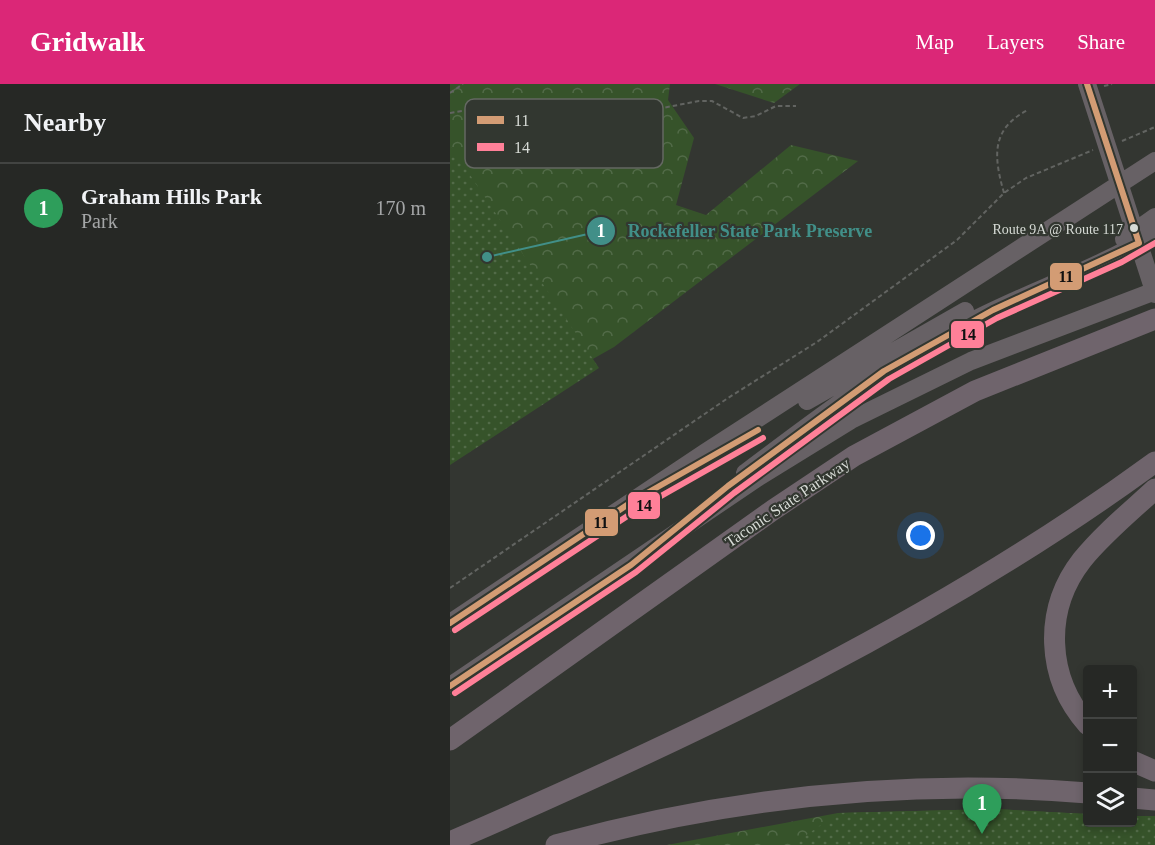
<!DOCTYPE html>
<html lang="en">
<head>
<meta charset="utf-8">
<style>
  :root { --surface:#262825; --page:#2e302d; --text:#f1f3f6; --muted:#a4a6a7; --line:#424442; --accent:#db2777 }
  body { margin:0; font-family:Georgia,serif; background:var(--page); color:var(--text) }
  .controls { position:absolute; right:18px; bottom:18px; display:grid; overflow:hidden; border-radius:6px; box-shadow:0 3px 9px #0003 }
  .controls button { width:54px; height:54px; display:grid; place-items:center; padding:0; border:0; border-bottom:2px solid var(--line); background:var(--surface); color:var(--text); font:30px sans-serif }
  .you { position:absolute; left:471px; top:452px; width:21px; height:21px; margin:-15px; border:4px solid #fff; border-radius:50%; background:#1a73e8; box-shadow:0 0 0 9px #1a73e833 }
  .badge { display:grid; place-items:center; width:39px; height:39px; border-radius:50%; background:var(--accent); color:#fff; font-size:20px; font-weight:700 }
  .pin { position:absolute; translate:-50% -50px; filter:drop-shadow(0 2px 3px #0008) }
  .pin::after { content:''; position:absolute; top:32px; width:21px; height:18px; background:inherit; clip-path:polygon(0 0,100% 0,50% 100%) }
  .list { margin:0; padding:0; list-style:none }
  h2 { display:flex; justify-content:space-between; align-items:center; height:78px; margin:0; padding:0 24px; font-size:26px }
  h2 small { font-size:20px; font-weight:400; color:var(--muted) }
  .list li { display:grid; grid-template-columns:39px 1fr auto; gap:18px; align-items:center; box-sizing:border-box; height:90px; padding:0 24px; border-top:2px solid var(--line) }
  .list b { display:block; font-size:22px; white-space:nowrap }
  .list p { margin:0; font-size:20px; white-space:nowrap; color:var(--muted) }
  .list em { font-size:20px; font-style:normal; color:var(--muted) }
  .icon { flex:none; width:33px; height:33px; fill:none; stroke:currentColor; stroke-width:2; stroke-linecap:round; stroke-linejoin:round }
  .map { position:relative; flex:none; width:705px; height:761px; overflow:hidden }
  header { display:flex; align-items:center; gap:36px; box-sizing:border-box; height:84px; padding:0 30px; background:var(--accent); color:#fff }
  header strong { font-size:28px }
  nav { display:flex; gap:33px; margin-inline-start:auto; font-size:21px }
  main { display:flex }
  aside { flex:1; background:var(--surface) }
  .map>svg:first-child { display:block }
  .forest { fill:url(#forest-crowns) }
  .park { fill:url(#park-dots) }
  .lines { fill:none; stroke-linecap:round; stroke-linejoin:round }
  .path { stroke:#626461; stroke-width:2; stroke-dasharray:4.5 3; stroke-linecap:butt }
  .major { stroke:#676165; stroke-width:18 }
  .highway { stroke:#6f646c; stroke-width:21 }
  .bus-1-casing { stroke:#323730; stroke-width:10 }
  .bus-2-casing { stroke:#323730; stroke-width:10 }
  .bus-1 { stroke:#d39c74; stroke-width:6 }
  .bus-2 { stroke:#ff8098; stroke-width:6 }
  .bus-dot { fill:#d7dbd6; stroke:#323730; stroke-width:2 }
  .labels { text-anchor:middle; stroke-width:4.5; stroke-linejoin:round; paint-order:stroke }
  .bus-label { font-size:14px; fill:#d7dbd6; stroke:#323730; text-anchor:end }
  .street-label { font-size:16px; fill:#d7dbd6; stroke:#323730 }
  .key { fill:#323730; stroke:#646862; stroke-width:1.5 }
  .key-label { font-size:16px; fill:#d7dbd6 }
  .leader { fill:none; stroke:#418f88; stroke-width:2 }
  .callout-dot { fill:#418f88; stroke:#323730; stroke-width:2 }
  .mark-label { font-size:18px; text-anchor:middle; font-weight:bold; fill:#fff }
  .callout-label { font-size:18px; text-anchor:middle; font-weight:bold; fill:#418f88; stroke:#323730; stroke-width:4.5; stroke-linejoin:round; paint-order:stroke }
  .line-badge { stroke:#323730; stroke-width:2 }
  .pale-badge-label { font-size:16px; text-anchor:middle; font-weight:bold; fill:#111 }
</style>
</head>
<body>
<header>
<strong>Gridwalk</strong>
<nav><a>Map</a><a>Layers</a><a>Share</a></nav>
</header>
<main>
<aside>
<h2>Nearby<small></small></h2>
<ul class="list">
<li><span class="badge" style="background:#2e9e5b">1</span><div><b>Graham Hills Park</b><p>Park</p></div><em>170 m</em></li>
</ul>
</aside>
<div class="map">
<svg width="705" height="761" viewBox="0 0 705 761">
  <defs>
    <pattern id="forest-crowns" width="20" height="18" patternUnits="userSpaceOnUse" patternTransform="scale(1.5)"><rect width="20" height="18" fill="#36532a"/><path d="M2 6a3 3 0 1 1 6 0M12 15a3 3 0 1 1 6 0" fill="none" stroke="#526b48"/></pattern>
    <pattern id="park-dots" width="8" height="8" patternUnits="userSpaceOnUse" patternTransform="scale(1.5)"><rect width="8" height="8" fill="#36532a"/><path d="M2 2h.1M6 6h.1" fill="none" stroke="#526b48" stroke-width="1.8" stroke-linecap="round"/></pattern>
  </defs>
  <rect width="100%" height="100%" fill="#333631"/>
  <!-- forest -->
  <path class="forest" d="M0 0H220L218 16 244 54 226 121 256 131 341 61 408 77 164 263 0 356Z
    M265 0H350L324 19Z
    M544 725 637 730 638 738H682L683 732H705V761H217L388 729Z"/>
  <!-- park -->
  <path class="park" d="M0 61 149 284 0 381Z
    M544 725 637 730 638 738H682L683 732H705V761H342L388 729Z"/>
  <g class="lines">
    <!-- path -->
    <path class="path" d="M654 2 662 0
      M0 9 13 0
      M0 29 29 24H89L108 37 122 39 143 51 152 50 165 33 249 17H262L293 34 306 32 326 22H346
      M672 57 705 43
      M554 109C544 74 540 45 578 26
      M0 504 278 314 367 258 507 156 554 109 576 94 643 66"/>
    <!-- major -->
    <path class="major" d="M637 0 705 210
      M674 155 705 133
      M357 317 515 227
      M295 389C364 337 432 285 509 244 572 209 644 188 705 149
      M0 539 256 368 705 77
      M0 602 307 394 401 336 521 277 705 207"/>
    <!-- highway -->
    <path class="highway" d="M638 641C596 594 593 526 632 476 653 450 680 428 705 405
      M0 656 323 426 404 372 525 307 705 235
      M682 677 705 687
      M682 714 705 716
      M0 758C246 651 488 537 705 378
      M106 761C278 714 459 694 638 709"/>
    <!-- bus-1 casing -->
    <g class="bus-1-casing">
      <path id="bus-1" d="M0 539 183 417 308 346
        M0 602 181 481 278 402 434 287 543 226 689 159 637 0"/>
    </g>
    <!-- bus-2 casing -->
    <g class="bus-2-casing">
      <path id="bus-2" d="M5 546 188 425 313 354
        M5 609 186 488 284 409 439 295 547 234 672 178 705 159"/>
    </g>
    <!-- bus-1 -->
    <use href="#bus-1" class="bus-1"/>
    <!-- bus-2 -->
    <use href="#bus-2" class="bus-2"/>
  </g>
  <!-- markers -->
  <circle class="bus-dot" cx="684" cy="144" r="5"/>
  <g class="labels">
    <!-- bus labels -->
    <g class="bus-label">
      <text x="673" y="150">Route 9A @ Route 117</text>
    </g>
    <!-- street labels -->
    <g class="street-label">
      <text transform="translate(337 418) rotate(-34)" y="6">Taconic State Parkway</text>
    </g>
  </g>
  <!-- legend -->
  <rect x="15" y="15" width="198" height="69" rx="9" class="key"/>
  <rect x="27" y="32" width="27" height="8" fill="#d39c74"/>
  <rect x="27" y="59" width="27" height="8" fill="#ff8098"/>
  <g class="key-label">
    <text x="64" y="42">11</text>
    <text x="64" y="69">14</text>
  </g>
  <!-- callouts -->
  <path class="leader" d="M37 173L151 147"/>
  <g class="callout-dot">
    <circle cx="37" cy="173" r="6"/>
    <circle cx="151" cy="147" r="15"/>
  </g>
  <g class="mark-label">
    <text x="151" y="153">1</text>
  </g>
  <g class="callout-label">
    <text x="300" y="153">Rockefeller State Park Preserve</text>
  </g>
  <g class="line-badge">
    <rect x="599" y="178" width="34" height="29" rx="6" fill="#d39c74"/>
    <rect x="500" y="236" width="35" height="29" rx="6" fill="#ff8098"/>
    <rect x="177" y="407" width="34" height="29" rx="6" fill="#ff8098"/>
    <rect x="134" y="424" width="35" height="29" rx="6" fill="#d39c74"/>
  </g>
  <g class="pale-badge-label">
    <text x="616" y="198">11</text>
    <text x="518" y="256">14</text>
    <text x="194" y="427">14</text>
    <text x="151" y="444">11</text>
  </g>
</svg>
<div class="controls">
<button>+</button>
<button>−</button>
<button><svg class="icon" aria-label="layers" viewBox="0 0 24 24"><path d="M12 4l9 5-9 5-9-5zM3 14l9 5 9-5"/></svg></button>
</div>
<div class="you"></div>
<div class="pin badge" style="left:532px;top:750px;background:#2e9e5b">1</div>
</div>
</main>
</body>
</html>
